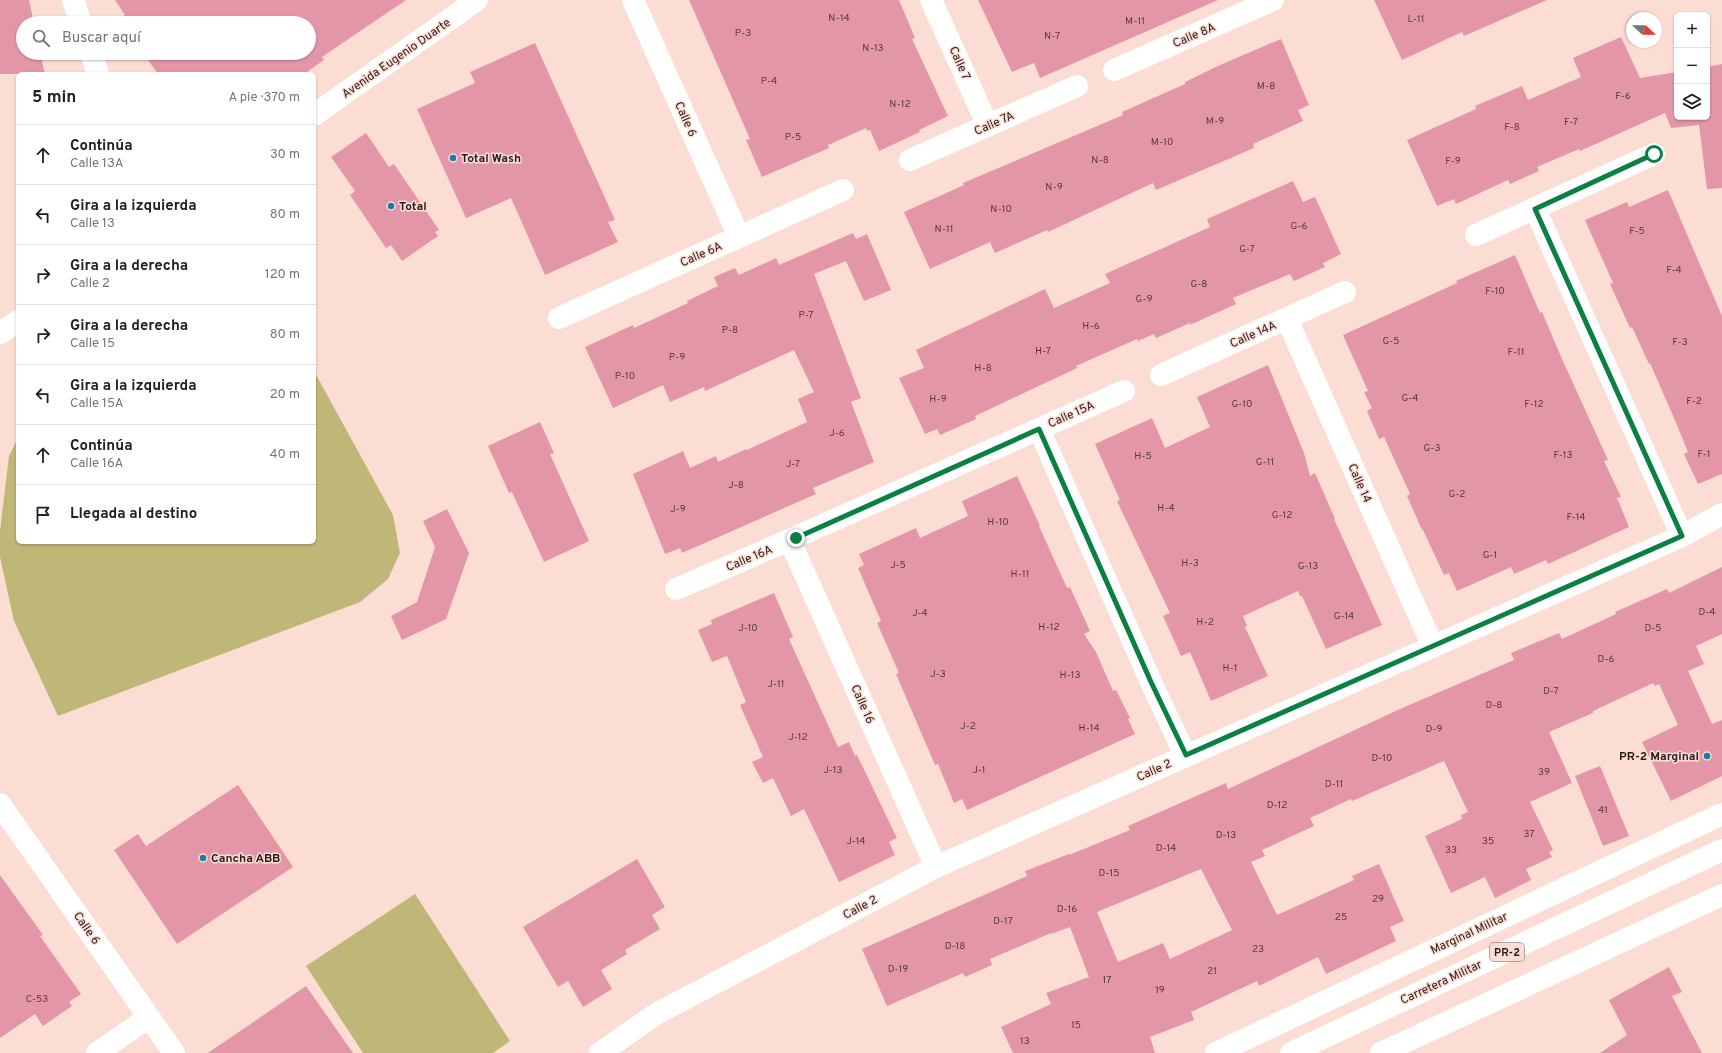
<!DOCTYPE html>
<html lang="es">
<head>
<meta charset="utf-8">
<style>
  :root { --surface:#fff; --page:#f6f6f6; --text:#202124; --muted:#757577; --line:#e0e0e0 }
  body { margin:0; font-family:Overpass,sans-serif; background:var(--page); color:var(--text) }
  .controls { position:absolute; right:12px; top:12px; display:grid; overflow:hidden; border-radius:6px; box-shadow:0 1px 3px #0004 }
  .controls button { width:36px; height:36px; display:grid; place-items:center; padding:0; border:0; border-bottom:1px solid var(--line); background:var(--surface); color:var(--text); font:20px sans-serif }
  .compass { position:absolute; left:1626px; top:12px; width:36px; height:36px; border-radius:50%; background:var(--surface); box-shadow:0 1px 3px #0004; rotate:112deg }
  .stop { position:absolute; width:12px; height:12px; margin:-9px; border:3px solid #0b8043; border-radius:50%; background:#fff }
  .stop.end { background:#0b8043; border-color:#fff; box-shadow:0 1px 4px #0008 }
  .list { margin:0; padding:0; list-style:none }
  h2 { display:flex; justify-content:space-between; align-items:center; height:52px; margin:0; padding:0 16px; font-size:17px }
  h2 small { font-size:13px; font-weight:400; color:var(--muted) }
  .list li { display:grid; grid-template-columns:26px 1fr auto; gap:12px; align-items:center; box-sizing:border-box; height:60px; padding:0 16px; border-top:1px solid var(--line) }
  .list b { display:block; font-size:15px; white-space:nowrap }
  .list p { margin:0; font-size:13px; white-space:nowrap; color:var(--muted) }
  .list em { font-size:13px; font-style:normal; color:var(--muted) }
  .icon { flex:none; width:22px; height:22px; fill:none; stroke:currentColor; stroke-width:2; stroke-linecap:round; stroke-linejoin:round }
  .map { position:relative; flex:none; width:1722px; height:1053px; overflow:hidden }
  .search { position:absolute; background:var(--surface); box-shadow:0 1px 3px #0004; left:16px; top:16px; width:300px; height:44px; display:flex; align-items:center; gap:10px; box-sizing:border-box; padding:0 14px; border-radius:22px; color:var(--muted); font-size:15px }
  .panel { position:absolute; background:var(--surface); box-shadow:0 1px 3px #0004; left:16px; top:72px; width:300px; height:472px; border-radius:6px }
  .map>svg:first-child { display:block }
  .green { fill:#bfb777 }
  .building { fill:#e496a9; fill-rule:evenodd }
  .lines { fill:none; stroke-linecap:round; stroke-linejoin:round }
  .minor { stroke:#fff; stroke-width:22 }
  .primary { stroke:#fff; stroke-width:22 }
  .route { stroke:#0b8043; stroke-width:5 }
  .poi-dot { fill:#177da8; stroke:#fcddd4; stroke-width:1.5 }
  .labels { text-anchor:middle; stroke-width:3; stroke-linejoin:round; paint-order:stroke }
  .number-label { font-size:10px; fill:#583a3c }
  .shield { fill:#fcddd4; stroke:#695650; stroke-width:1 }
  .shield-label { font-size:11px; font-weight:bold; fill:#2a1c18 }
  .street-label { font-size:12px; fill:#2a1c18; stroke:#fcddd4 }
  .poi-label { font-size:12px; font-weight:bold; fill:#2a1c18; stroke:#fcddd4; text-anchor:start }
</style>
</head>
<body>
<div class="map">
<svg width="1722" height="1053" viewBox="0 0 1722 1053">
  <rect width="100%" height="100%" fill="#fcddd4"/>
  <!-- green -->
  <path class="green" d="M314 371 393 515 400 553 388 579 360 602 58 716 14 621 0 557V531L9 456 18 438V542H314Z
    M415 894 510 1041 493 1053H363L306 966Z"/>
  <!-- building -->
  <path class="building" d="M0 0H29L34 23H23V53H40L45 74H0Z
    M115 0H406L322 57 324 60 304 74H158L143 53H309V23H122L119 19 125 15Z
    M689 0H899L915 38 912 39 948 116 919 130 920 132 879 151 870 130 867 131 866 128 828 145 829 148 762 177 746 140 750 139Z
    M978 0H1218L1040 78 1034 63 1012 72Z
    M1374 0H1547L1464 36 1462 32 1402 60Z
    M1621 37 1640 78 1677 72V117H1707V67L1722 64V188L1707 189 1699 125 1671 128 1665 113 1580 151 1579 149 1537 167 1539 171 1510 184 1508 180 1456 204 1454 199 1437 206 1407 140 1476 109 1475 106 1522 86 1528 100 1581 77 1573 58Z
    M1281 39 1309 105 1298 110 1303 121 1253 144 1254 148 1156 190 1153 183 1048 232 1047 230 995 253 990 242 930 269 904 212 964 185 963 183 1123 115 1122 112 1185 84V82L1220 65Z
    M535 43 615 220 608 222 618 242 545 275 511 198 466 218 417 109 475 83 470 72Z
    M366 133 389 167 394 164 439 230 435 232 438 236 402 261 391 245 386 248 350 195 355 191 331 157Z
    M1293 181 1303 202 1315 197 1341 254 1323 263 1325 267 1294 281 1290 274 1233 298 1236 304 1190 325V323L1156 338 1154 334 1138 341 1137 339 1076 366 1077 368 975 416 976 419 940 435 937 429 925 434 899 378 924 368 916 350 1045 289 1054 308 1110 283 1105 274 1210 227 1207 219Z
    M1668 190 1722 316V474L1698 484 1684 454 1688 452 1674 418 1650 363 1649 364 1632 327 1630 328 1610 284 1613 283 1585 220 1627 202 1629 207Z
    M853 233 856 239 867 234 891 290 864 301 846 261 814 274 861 398 851 402 874 462 813 488 816 494 730 532 682 553 680 548 665 554 633 474 683 451 690 468 716 456 718 462 746 449 747 450 807 422 798 399 814 392 794 350 705 391 704 387 670 402 663 385 613 408 585 347 633 325 634 328 688 303 687 301 718 286 714 277 735 268 739 275 776 258 779 265Z
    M1515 255 1540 313 1542 312 1562 359 1608 460 1604 461 1621 497 1617 498 1629 527 1548 564 1546 560 1514 574 1511 567 1457 591 1449 573 1444 575 1423 530H1422L1407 496 1410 494 1384 437 1379 439 1367 411 1372 408 1364 392 1368 391 1343 335 1457 283 1456 281Z
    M1268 365 1304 453 1310 476 1315 473 1335 519H1334L1382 625 1326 649 1302 596H1300L1298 591 1243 616 1247 626 1245 627 1268 676 1211 701 1190 652 1181 656 1163 616 1170 613 1117 501 1120 500 1095 444 1152 418 1165 448 1210 427 1197 397Z
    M540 422 554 453 550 454 589 541 544 562 512 492 509 493 488 446Z
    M1017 476 1040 526H1039L1067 588 1070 587 1090 631 1084 634 1096 652 1113 691 1116 690 1130 718 1128 719 1135 734 967 810 962 799 954 803 938 764 935 765 896 674 899 673 877 623 881 621 858 568 864 565 859 554 916 528 920 538 968 516 962 501Z
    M447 509 469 553 446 619 402 640 391 616 417 602 435 547 423 521Z
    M1722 567V634L1696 646 1704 664 1688 671 1712 724 1722 720V776L1671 801 1642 742 1678 725 1659 684 1655 686 1653 683 1593 711V713L1549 732 1572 783 1530 802 1553 850 1549 852 1552 857 1526 869 1531 880 1495 898 1485 877 1451 893 1425 836 1462 819 1461 815 1468 812 1444 761 1352 801 1351 799 1310 818 1314 826 1262 850 1265 856 1251 862 1277 915 1354 880 1352 876 1379 864 1404 921 1390 927 1396 941 1326 974 1318 957 1259 986 1257 981 1191 1012 1194 1020 1150 1037 1155 1053H1013L1001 1027 1051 1004 1046 993 1089 977 1070 927 1051 934V933L990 959 992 965 965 977 963 973 887 1006 862 949 1027 876 1025 871 1069 854V855L1130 830 1128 826 1226 783 1228 789 1400 709 1514 660 1511 653 1559 633 1562 639 1616 614 1615 612 1667 589 1669 593ZM1201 869 1232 930 1170 959 1163 943 1118 962 1097 912Z
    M774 593 793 637 789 639 838 747 849 742 855 756 857 755 897 838 889 842 895 855 839 882 804 809 791 816 773 778 763 783 752 762 763 757 740 705 746 702 727 656 712 662 698 630 712 624 711 620Z
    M1600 766 1629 836 1603 846 1575 776Z
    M238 785 293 867 177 944 114 850 138 834 146 846Z
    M637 859 665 907 652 915 660 929 625 950 627 954 601 970 612 989 583 1007 568 981 558 987 523 927Z
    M0 875 43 935 40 936 81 994 69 1002 72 1006 43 1026 35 1014 0 1038Z
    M1669 967 1682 992 1672 996 1702 1053H1600L1627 1035 1609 1000Z
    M306 986 353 1053H208Z"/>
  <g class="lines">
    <!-- minor -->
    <path class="minor" d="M73 0 81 23
      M633 0 739 237
      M931 0 988 126
      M91 53 98 74
      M1114 70 1273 0
      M314 115 477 0
      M910 160 1077 86
      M1535 209 1682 536
      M1476 235 1654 154
      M559 318 843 190
      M1287 319 1433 647
      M0 333 18 321
      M1161 375 1345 292
      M1039 429 1151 682 1185 755
      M790 541 936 867
      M676 589C826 525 975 457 1124 391
      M0 804 174 1053
      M97 1053 149 1017
      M600 1053 656 1014 936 867 1682 536 1722 514
      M1216 1053 1722 814"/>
    <!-- primary -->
    <path class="primary" d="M1291 1053 1722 850
      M1381 1053 1722 895"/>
  </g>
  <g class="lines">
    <!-- route -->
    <path class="route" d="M796 538 1039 429 1151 682 1186 755 1682 536 1535 209 1654 154"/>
  </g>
  <!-- markers -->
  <g class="poi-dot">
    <circle cx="453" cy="158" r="4"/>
    <circle cx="391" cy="206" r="4"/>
    <circle cx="1707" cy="756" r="4"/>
    <circle cx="203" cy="858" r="4"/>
  </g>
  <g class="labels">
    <!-- number labels -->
    <g class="number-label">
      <text x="839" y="21">N-14</text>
      <text x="1416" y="22">L-11</text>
      <text x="1135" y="24">M-11</text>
      <text x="743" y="36">P-3</text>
      <text x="1052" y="39">N-7</text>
      <text x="873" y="51">N-13</text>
      <text x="769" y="84">P-4</text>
      <text x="1266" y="89">M-8</text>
      <text x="1623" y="99">F-6</text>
      <text x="900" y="107">N-12</text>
      <text x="1215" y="124">M-9</text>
      <text x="1571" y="125">F-7</text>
      <text x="1512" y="130">F-8</text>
      <text x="793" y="140">P-5</text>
      <text x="1162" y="145">M-10</text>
      <text x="1100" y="163">N-8</text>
      <text x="1453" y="164">F-9</text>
      <text x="1054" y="190">N-9</text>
      <text x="1001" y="212">N-10</text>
      <text x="1299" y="229">G-6</text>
      <text x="944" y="232">N-11</text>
      <text x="1637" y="234">F-5</text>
      <text x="1247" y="252">G-7</text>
      <text x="1674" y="273">F-4</text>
      <text x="1199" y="287">G-8</text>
      <text x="1495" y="294">F-10</text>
      <text x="1144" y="302">G-9</text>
      <text x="806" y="318">P-7</text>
      <text x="1091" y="329">H-6</text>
      <text x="730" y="333">P-8</text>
      <text x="1391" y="344">G-5</text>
      <text x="1680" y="345">F-3</text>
      <text x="1043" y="354">H-7</text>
      <text x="1516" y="355">F-11</text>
      <text x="677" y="360">P-9</text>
      <text x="983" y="371">H-8</text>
      <text x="625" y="379">P-10</text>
      <text x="1410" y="401">G-4</text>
      <text x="938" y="402">H-9</text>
      <text x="1694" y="404">F-2</text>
      <text x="1242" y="407">G-10</text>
      <text x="1534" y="407">F-12</text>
      <text x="837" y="436">J-6</text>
      <text x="1432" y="451">G-3</text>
      <text x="1704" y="457">F-1</text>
      <text x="1563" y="458">F-13</text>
      <text x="1143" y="459">H-5</text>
      <text x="1265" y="465">G-11</text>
      <text x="793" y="467">J-7</text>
      <text x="736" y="488">J-8</text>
      <text x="1457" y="497">G-2</text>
      <text x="1166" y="511">H-4</text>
      <text x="678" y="512">J-9</text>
      <text x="1282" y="518">G-12</text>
      <text x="1576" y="520">F-14</text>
      <text x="998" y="525">H-10</text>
      <text x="1490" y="558">G-1</text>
      <text x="1190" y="566">H-3</text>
      <text x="898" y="568">J-5</text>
      <text x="1308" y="569">G-13</text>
      <text x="1020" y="577">H-11</text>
      <text x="1707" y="615">D-4</text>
      <text x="920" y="616">J-4</text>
      <text x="1344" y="619">G-14</text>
      <text x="1205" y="625">H-2</text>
      <text x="1049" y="630">H-12</text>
      <text x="748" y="631">J-10</text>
      <text x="1653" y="631">D-5</text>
      <text x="1606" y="662">D-6</text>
      <text x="1230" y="671">H-1</text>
      <text x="938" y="677">J-3</text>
      <text x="1070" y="678">H-13</text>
      <text x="776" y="687">J-11</text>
      <text x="1551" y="694">D-7</text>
      <text x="1494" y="708">D-8</text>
      <text x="968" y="729">J-2</text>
      <text x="1089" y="731">H-14</text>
      <text x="1434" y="732">D-9</text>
      <text x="798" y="740">J-12</text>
      <text x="1382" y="761">D-10</text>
      <text x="833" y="773">J-13</text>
      <text x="979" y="773">J-1</text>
      <text x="1544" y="775">39</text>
      <text x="1334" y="787">D-11</text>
      <text x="1277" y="808">D-12</text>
      <text x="1603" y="813">41</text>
      <text x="1529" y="837">37</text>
      <text x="1226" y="838">D-13</text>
      <text x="856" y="844">J-14</text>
      <text x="1488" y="844">35</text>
      <text x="1166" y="851">D-14</text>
      <text x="1451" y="853">33</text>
      <text x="1109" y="876">D-15</text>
      <text x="1378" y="902">29</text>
      <text x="1067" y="912">D-16</text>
      <text x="1341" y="920">25</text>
      <text x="1003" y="924">D-17</text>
      <text x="955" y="949">D-18</text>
      <text x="1258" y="952">23</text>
      <text x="898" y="972">D-19</text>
      <text x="1212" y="974">21</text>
      <text x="1107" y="983">17</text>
      <text x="1160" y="993">19</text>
      <text x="37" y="1002">C-53</text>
      <text x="1076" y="1028">15</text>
      <text x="1025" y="1044">13</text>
    </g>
    <!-- shield labels -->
    <rect class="shield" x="1490" y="943" width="34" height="18" rx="3"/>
    <g class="shield-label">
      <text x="1507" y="956">PR-2</text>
    </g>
    <!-- street labels -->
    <g class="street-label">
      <text transform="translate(1194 35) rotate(-23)" y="4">Calle 8A</text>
      <text transform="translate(396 58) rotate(-35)" y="4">Avenida Eugenio Duarte</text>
      <text transform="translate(960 63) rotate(66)" y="4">Calle 7</text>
      <text transform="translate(686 119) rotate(66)" y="4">Calle 6</text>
      <text transform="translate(994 123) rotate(-24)" y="4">Calle 7A</text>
      <text transform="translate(701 254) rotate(-24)" y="4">Calle 6A</text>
      <text transform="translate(1253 334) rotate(-24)" y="4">Calle 14A</text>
      <text transform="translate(1071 414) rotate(-24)" y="4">Calle 15A</text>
      <text transform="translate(1360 483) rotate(66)" y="4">Calle 14</text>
      <text transform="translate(749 558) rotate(-23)" y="4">Calle 16A</text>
      <text transform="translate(863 704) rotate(66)" y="4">Calle 16</text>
      <text transform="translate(1154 770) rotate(-24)" y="4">Calle 2</text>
      <text transform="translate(860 907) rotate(-28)" y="4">Calle 2</text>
      <text transform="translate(87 928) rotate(55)" y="4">Calle 6</text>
      <text transform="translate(1469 933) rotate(-25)" y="4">Marginal Militar</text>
      <text transform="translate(1441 982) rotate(-25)" y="4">Carretera Militar</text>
    </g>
    <!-- poi labels -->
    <g class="poi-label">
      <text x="461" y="162">Total Wash</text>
      <text x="399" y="210">Total</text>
      <text x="1699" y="760" text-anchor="end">PR-2 Marginal</text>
      <text x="211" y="862">Cancha ABB</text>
    </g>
  </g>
</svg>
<div class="controls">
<button>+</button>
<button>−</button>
<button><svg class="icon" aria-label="layers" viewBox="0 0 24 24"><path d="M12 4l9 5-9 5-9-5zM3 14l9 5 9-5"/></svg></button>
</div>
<svg class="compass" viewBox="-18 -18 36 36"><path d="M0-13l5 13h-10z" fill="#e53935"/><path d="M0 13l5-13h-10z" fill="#757577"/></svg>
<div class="stop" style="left:1654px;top:154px"></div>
<div class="stop end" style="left:796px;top:538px"></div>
<div class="search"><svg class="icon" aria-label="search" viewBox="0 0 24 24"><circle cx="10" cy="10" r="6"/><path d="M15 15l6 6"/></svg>Buscar aquí</div>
<section class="panel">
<h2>5 min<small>A pie · 370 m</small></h2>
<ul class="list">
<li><svg class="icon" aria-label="ahead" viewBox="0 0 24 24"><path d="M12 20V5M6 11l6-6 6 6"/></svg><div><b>Continúa</b><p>Calle 13A</p></div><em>30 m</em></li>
<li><svg class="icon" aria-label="left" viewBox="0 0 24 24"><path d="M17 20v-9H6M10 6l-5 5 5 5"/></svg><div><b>Gira a la izquierda</b><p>Calle 13</p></div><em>80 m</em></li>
<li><svg class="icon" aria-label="right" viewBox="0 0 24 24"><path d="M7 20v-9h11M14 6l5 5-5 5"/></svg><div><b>Gira a la derecha</b><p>Calle 2</p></div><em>120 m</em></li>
<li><svg class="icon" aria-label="right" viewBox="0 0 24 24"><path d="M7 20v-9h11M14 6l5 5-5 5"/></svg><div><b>Gira a la derecha</b><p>Calle 15</p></div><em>80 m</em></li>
<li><svg class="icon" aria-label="left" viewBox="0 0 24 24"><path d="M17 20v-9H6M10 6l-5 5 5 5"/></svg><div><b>Gira a la izquierda</b><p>Calle 15A</p></div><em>20 m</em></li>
<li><svg class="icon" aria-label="ahead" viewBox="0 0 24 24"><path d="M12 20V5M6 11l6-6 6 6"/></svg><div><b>Continúa</b><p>Calle 16A</p></div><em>40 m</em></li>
<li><svg class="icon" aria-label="arrive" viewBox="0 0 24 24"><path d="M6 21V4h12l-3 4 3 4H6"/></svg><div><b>Llegada al destino</b></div></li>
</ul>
</section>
</div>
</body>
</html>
